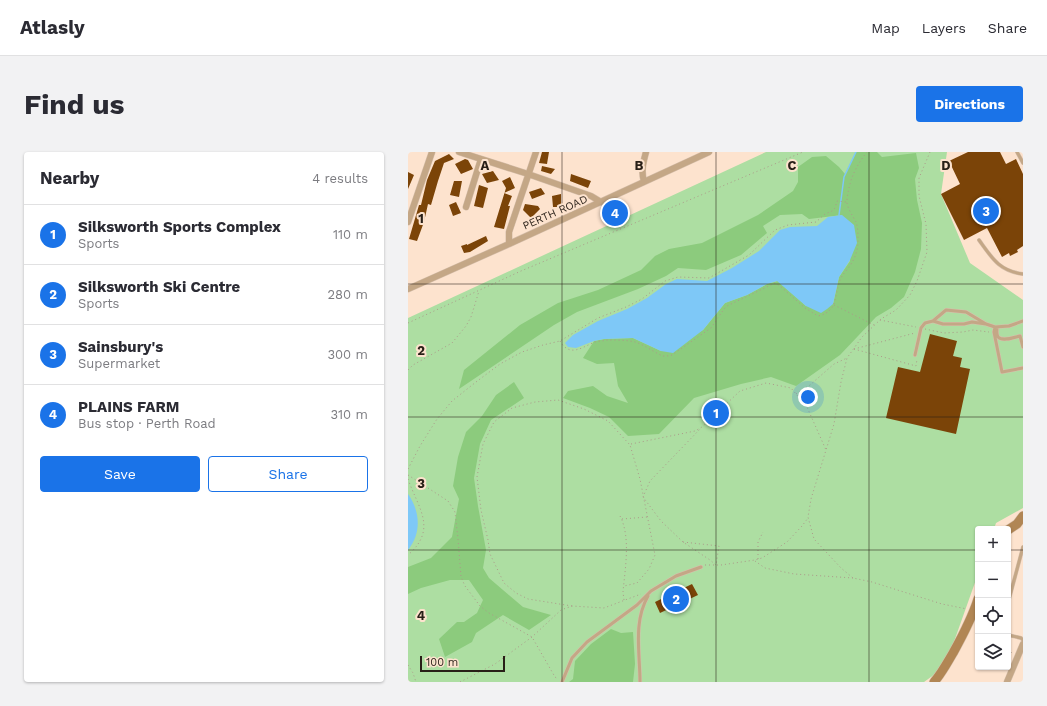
<!DOCTYPE html>
<html lang="en">
<head>
<meta charset="utf-8">
<style>
  :root { --surface:#fff; --page:#f2f2f3; --text:#2b2b33; --muted:#7c7c81; --line:#e1e1e2; --accent:#1a73e8 }
  body { margin:0; font-family:"Work Sans",sans-serif; background:var(--page); color:var(--text) }
  .controls { position:absolute; right:12px; bottom:12px; display:grid; overflow:hidden; border-radius:4px; box-shadow:0 1px 3px #0004 }
  .controls button { width:36px; height:36px; display:grid; place-items:center; padding:0; border:0; border-bottom:1px solid var(--line); background:var(--surface); color:var(--text); font:20px sans-serif }
  .scale { position:absolute; left:12px; bottom:10px; width:85px; box-sizing:border-box; padding-left:4px; border:2px solid #281f17; border-top:0; font-size:11px; line-height:14px; white-space:nowrap; color:#281f17; -webkit-text-stroke:3px #fde3ce; paint-order:stroke }
  .you { position:absolute; left:400px; top:245px; width:14px; height:14px; margin:-10px; border:3px solid #fff; border-radius:50%; background:#1a73e8; box-shadow:0 0 0 6px #1a73e833 }
  .badge { display:grid; place-items:center; width:26px; height:26px; border-radius:50%; background:var(--accent); color:#fff; font-size:13px; font-weight:700 }
  .pin { position:absolute; translate:-50% -50%; border:2px solid #fff; box-shadow:0 1px 4px #0006 }
  .list { margin:0; padding:0; list-style:none }
  h2 { display:flex; justify-content:space-between; align-items:center; height:52px; margin:0; padding:0 16px; font-size:17px }
  h2 small { font-size:13px; font-weight:400; color:var(--muted) }
  .list li { display:grid; grid-template-columns:26px 1fr auto; gap:12px; align-items:center; box-sizing:border-box; height:60px; padding:0 16px; border-top:1px solid var(--line) }
  .list b { display:block; font-size:15px; white-space:nowrap }
  .list p { margin:0; font-size:13px; white-space:nowrap; color:var(--muted) }
  .list em { font-size:13px; font-style:normal; color:var(--muted) }
  .actions { display:flex; gap:8px; padding:12px 16px }
  .actions a { flex:1; padding:9px 0; border:1px solid var(--accent); border-radius:4px; text-align:center; font-size:14px; color:var(--accent) }
  .actions .main { background:var(--accent); color:#fff }
  .icon { flex:none; width:22px; height:22px; fill:none; stroke:currentColor; stroke-width:2; stroke-linecap:round; stroke-linejoin:round }
  .map { position:relative; flex:none; width:615px; height:530px; overflow:hidden; border-radius:4px }
  header { display:flex; align-items:center; gap:24px; box-sizing:border-box; height:56px; padding:0 20px; background:var(--surface); border-bottom:1px solid var(--line) }
  header strong { font-size:19px }
  nav { display:flex; gap:22px; margin-inline-start:auto; font-size:14px }
  .intro { display:flex; align-items:center; justify-content:space-between; box-sizing:border-box; height:96px; padding:0 24px }
  h1 { margin:0; font-size:28px }
  .button { padding:10px 18px; border-radius:4px; background:var(--accent); color:#fff; font-size:14px; font-weight:700 }
  main { display:flex; gap:24px; padding:0 24px }
  aside { flex:1; background:var(--surface); border-radius:4px; box-shadow:0 1px 3px #0004 }
  .map>svg:first-child { display:block }
  .green { fill:#addea2 }
  .forest { fill:#8ccb7d }
  .water { fill:#7ec8f7 }
  .lines { fill:none; stroke-linecap:round; stroke-linejoin:round }
  .stream { stroke:#7ec8f7; stroke-width:1.5 }
  .building { fill:#7b4408 }
  .lane-casing { stroke:#d7c0ad; stroke-width:4 }
  .street-casing { stroke:#d7c0ad; stroke-width:7 }
  .secondary-casing { stroke:#d7c0ad; stroke-width:10 }
  .path { stroke:#ac9989; stroke-width:1; stroke-dasharray:1 3; stroke-linecap:butt }
  .lane { stroke:#c4a786; stroke-width:3 }
  .street { stroke:#c4a786; stroke-width:6 }
  .secondary { stroke:#b18654; stroke-width:9 }
  .grid { fill:none; stroke:#281f17; stroke-width:1; stroke-opacity:0.55 }
  .labels { text-anchor:middle; stroke-width:4; stroke-linejoin:round; paint-order:stroke }
  .street-label { font-size:11px; fill:#281f17; stroke:#fde3ce }
  .grid-label { font-size:13px; text-anchor:middle; font-weight:bold; fill:#281f17; stroke:#fde3ce; stroke-width:4; stroke-linejoin:round; paint-order:stroke }
</style>
</head>
<body>
<header>
<strong>Atlasly</strong>
<nav><a>Map</a><a>Layers</a><a>Share</a></nav>
</header>
<div class="intro"><h1>Find us</h1><a class="button">Directions</a></div>
<main>
<aside>
<h2>Nearby<small>4 results</small></h2>
<ul class="list">
<li><span class="badge">1</span><div><b>Silksworth Sports Complex</b><p>Sports</p></div><em>110 m</em></li>
<li><span class="badge">2</span><div><b>Silksworth Ski Centre</b><p>Sports</p></div><em>280 m</em></li>
<li><span class="badge">3</span><div><b>Sainsbury's</b><p>Supermarket</p></div><em>300 m</em></li>
<li><span class="badge">4</span><div><b>PLAINS FARM</b><p>Bus stop · Perth Road</p></div><em>310 m</em></li>
</ul>
<div class="actions"><a class="main">Save</a><a>Share</a></div>
</aside>
<div class="map">
<svg width="615" height="530" viewBox="0 0 615 530">
  <rect width="100%" height="100%" fill="#fde3ce"/>
  <!-- green -->
  <path class="green" d="M358 0H539L533 42 562 111 615 148V356L588 371 586 377H570V422L537 515 516 530H0V166Z"/>
  <!-- forest -->
  <path class="forest" d="M448 0H469L474 5 508 1 511 16 507 27 509 48 514 71 513 97 507 120 496 145 483 156 468 165 432 203 388 234 363 225 333 232 286 246 251 282 220 284 201 265 182 256 155 246 160 239 185 234 199 244 220 251 210 234 206 211 189 212 175 206 186 189 196 187 225 186 253 199 295 178 317 151 339 143 359 132 370 129 398 154 425 152 431 125 442 109 434 63 401 67 394 62 372 63 355 74 359 81 333 103 298 118 270 116 258 124 230 137 169 160 146 173 51 237 56 218 112 173 150 151 190 138 233 118 247 104 261 97 294 91 350 63 385 39 390 30V15L404 5 418 4 431 15 437 22Z
    M106 230 116 246 83 268 72 292 66 326 70 354 78 398 75 416 81 426 115 455 143 463 121 478 95 463 68 481 64 490 37 505 31 487 49 470H56L69 461 75 448 61 428H42L13 436 0 442V415L23 406 44 385 51 347 45 334 50 305 58 280 74 264 88 243Z
    M203 477 213 481 225 480 227 512 225 530H161L165 527 167 509 183 492Z"/>
  <!-- water -->
  <path class="water" d="M434 63 446 73 449 91 442 108 431 125 425 152 419 157 413 161 398 154 369 129 359 132 339 143 317 151 295 178 265 201 253 199 225 186 196 187 186 189 168 196 160 195 157 191 165 183 190 169 219 157 239 146 258 132 269 127 299 129 324 116 351 99 372 78 382 75 409 74 420 65Z
    M0 342C12 359 14 381 0 398Z"/>
  <g class="lines">
    <!-- stream -->
    <path class="stream" d="M431 63 436 25 448 0"/>
  </g>
  <!-- building -->
  <path class="building" d="M134 0H141L139 12 131 11Z
    M560 0H592L598 12 608 7 615 22V94L609 98 610 100 602 104 601 101 594 105 579 76 556 88 533 42 552 32 541 9Z
    M41 2 46 7 36 11 30 29 23 53 20 52 16 70 9 89 1 87 11 53H13L19 28 27 9Z
    M57 7 60 8 65 17 53 22 47 12Z
    M134 14 147 17 143 22 133 19Z
    M85 19 91 28 79 31 74 22Z
    M0 20 6 23 0 37Z
    M163 22 183 29 180 36 162 29Z
    M102 25 107 36 96 41 104 44 100 54H102L96 77 86 75 98 36 94 29Z
    M46 29H54L51 45 42 43Z
    M71 33 80 36 75 56 66 54Z
    M133 36 137 42 124 47 121 40Z
    M153 42V55H145L144 44Z
    M48 50 53 61 45 64 41 53Z
    M117 52 130 54 132 57 123 66 115 58Z
    M78 84 80 89 62 100 56 101 53 94 59 92V93Z
    M522 182 549 189 545 204 554 206 552 215 562 217 548 282 478 266 490 215 512 220Z
    M284 432 290 443 252 461 247 450Z"/>
  <g class="lines">
    <!-- lane casing -->
    <g class="lane-casing">
      <path id="lane" d="M609 0 615 11
        M571 88C584 106 591 119 615 122
        M578 172 564 170 556 172H535L525 169 538 158 558 160 578 172 587 175 601 174 615 169
        M587 175 586 180 594 220 615 216
        M589 175C589 178 588 182 590 185 595 190 607 185 612 184L615 195
        M507 203 513 176 517 171 525 169
        M600 451 615 395
        M600 483 613 486 615 488
        M154 530 164 506 179 490 229 453 243 439 268 424 293 415
        M232 530C232 501 225 470 240 444"/>
    </g>
    <!-- street casing -->
    <g class="street-casing">
      <path id="street" d="M51 0 120 22 183 44 193 50
        M236 30C233 19 235 11 238 0
        M58 55 73 7
        M0 70 24 0
        M101 92V80L128 0
        M0 137 101 92 301 0
        M599 530 615 492"/>
    </g>
    <!-- secondary casing -->
    <g class="secondary-casing">
      <path id="secondary" d="M600 378 609 372 615 364
        M526 530C534 521 539 511 545 501 555 483 564 466 570 447"/>
    </g>
    <!-- path -->
    <path class="path" d="M522 0 511 26V44L518 72 519 100 509 129 502 143 488 158 473 167 454 185 439 206 433 230 426 272 403 347 400 365 406 387 433 416 445 426 464 430 534 452 559 457
      M426 153 466 173
      M472 168 508 175
      M0 171 113 119 395 0
      M517 177 536 181 555 180 565 178 581 180
      M152 189C162 206 174 195 187 190 191 189 195 189 199 188 208 188 219 188 227 190 237 193 247 201 255 204 258 204 261 204 264 203L303 176 316 157 319 154 365 132 367 131 372 134 397 156 410 164C433 159 425 139 434 124 436 121 439 118 441 115 447 107 450 98 450 89 450 83 450 75 448 70 445 64 438 55 439 48 441 29 447 15 459 0
      M446 197 508 214 509 207
      M446 197 507 181
      M0 218 5 213 44 191 58 174 63 165 71 139
      M388 242 402 233 426 212 439 206
      M223 292 287 279 294 275 332 239 358 231 383 236 399 255 418 298
      M0 317 12 294 29 267 44 249 68 230 92 212 114 200 135 193 152 189 190 166 218 155 234 147 257 129 270 125 301 126 341 103 367 78 380 73 408 70 417 62 424 59 427 56 429 49 438 50
      M0 323 40 349 47 360 50 387 53 425 57 434 72 454 81 461 124 485 147 525 150 527
      M0 327C10 356 30 377 0 403
      M212 364C223 385 217 417 215 440L216 448
      M214 367 239 365
      M275 390 253 369 235 345 242 329 293 276
      M275 390 311 394 308 413 302 408Z
      M350 407V390L355 380
      M347 409 357 416 386 422 445 426
      M297 413H313L347 408 354 406 379 390 394 374 400 366
      M164 454 120 447 108 441 96 431 82 402 80 388 73 358 69 325 75 292 86 270 104 256 127 250 150 248 176 257 200 269 222 293 232 327 247 403 241 417 229 431 216 434
      M600 497 605 502
      M0 513 5 521 8 530
      M52 530 87 512 124 485 153 458 164 454 196 456 233 442"/>
    <!-- lane -->
    <use href="#lane" class="lane"/>
    <!-- street -->
    <use href="#street" class="street"/>
    <!-- secondary -->
    <use href="#secondary" class="secondary"/>
  </g>
  <!-- grid -->
  <path class="grid" d="M154 0V530M308 0V530M461 0V530M0 132H615M0 265H615M0 398H570M600 398H615"/>
  <g class="labels">
    <!-- street labels -->
    <g class="street-label">
      <text transform="translate(147 60) rotate(-24)" y="4">PERTH ROAD</text>
    </g>
  </g>
  <g class="grid-label">
    <text x="77" y="18">A</text>
    <text x="231" y="18">B</text>
    <text x="384" y="18">C</text>
    <text x="538" y="18">D</text>
    <text x="13" y="71">1</text>
    <text x="13" y="203">2</text>
    <text x="13" y="336">3</text>
    <text x="13" y="468">4</text>
  </g>
</svg>
<div class="controls">
<button>+</button>
<button>−</button>
<button><svg class="icon" aria-label="locate" viewBox="0 0 24 24"><circle cx="12" cy="12" r="6"/><path d="M12 2v4M12 18v4M2 12h4M18 12h4"/></svg></button>
<button><svg class="icon" aria-label="layers" viewBox="0 0 24 24"><path d="M12 4l9 5-9 5-9-5zM3 14l9 5 9-5"/></svg></button>
</div>
<div class="scale">100 m</div>
<div class="you"></div>
<div class="pin badge" style="left:308px;top:261px">1</div>
<div class="pin badge" style="left:268px;top:447px">2</div>
<div class="pin badge" style="left:578px;top:59px">3</div>
<div class="pin badge" style="left:207px;top:61px">4</div>
</div>
</main>
</body>
</html>
